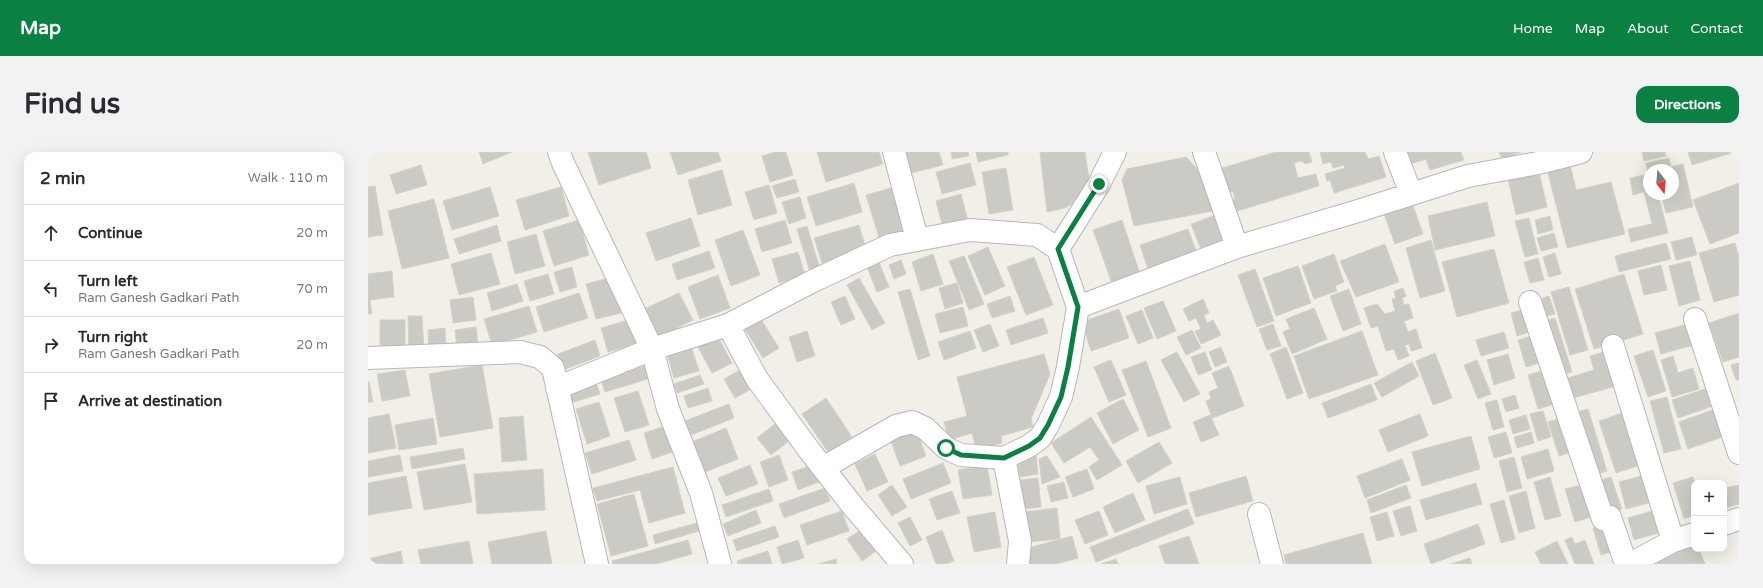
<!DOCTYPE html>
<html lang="en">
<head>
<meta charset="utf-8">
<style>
  :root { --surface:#fff; --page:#f2f2f3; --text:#2b2b33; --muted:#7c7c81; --line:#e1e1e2; --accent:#0b8043 }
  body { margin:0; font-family:"Varela Round",sans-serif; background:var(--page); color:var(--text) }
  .controls { position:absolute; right:12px; bottom:12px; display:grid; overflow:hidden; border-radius:8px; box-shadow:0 4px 16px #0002 }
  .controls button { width:36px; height:36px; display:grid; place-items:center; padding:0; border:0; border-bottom:1px solid var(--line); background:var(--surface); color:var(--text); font:20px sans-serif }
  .compass { position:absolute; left:1275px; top:12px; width:36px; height:36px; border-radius:50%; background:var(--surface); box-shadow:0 4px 16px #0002; rotate:164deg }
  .stop { position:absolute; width:12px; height:12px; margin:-9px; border:3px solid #0b8043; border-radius:50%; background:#fff }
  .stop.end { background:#0b8043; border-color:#fff; box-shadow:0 1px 4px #0008 }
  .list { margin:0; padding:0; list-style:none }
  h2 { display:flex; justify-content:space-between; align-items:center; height:52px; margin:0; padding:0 16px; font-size:17px }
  h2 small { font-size:13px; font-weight:400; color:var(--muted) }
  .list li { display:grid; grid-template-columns:26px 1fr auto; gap:12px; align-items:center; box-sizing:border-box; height:56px; padding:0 16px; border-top:1px solid var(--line) }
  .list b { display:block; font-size:15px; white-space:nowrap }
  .list p { margin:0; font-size:13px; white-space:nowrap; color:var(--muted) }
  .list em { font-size:13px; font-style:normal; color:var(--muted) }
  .icon { flex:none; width:22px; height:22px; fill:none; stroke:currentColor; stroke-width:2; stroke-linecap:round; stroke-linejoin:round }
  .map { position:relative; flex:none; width:1371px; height:412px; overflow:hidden; border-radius:12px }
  header { display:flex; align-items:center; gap:24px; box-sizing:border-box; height:56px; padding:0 20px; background:var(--accent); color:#fff }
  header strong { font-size:19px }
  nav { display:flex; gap:22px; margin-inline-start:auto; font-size:14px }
  .intro { display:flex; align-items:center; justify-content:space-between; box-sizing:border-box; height:96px; padding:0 24px }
  h1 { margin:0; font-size:28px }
  .button { padding:10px 18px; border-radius:12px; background:var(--accent); color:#fff; font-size:14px; font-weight:700 }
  main { display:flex; gap:24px; padding:0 24px }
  aside { flex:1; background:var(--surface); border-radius:12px; box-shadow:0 4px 16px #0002 }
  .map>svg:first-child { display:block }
  .building { fill:#cccac5; stroke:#d6d1c6 }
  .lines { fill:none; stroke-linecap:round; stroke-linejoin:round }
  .minor-casing { stroke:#b5b8bc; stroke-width:24 }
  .minor { stroke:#fff; stroke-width:22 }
  .route { stroke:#0b8043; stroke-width:5 }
</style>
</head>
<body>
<header>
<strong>Map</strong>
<nav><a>Home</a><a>Map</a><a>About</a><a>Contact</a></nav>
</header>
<div class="intro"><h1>Find us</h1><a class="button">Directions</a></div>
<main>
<aside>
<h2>2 min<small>Walk · 110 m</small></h2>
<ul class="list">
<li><svg class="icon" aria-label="ahead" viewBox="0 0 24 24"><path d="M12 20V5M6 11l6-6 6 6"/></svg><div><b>Continue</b></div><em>20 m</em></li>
<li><svg class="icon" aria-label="left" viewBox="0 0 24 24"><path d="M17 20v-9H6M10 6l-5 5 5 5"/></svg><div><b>Turn left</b><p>Ram Ganesh Gadkari Path</p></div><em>70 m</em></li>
<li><svg class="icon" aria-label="right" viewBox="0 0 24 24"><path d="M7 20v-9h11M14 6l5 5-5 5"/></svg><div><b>Turn right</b><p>Ram Ganesh Gadkari Path</p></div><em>20 m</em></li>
<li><svg class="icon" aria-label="arrive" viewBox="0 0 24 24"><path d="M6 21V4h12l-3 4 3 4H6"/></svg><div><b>Arrive at destination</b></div></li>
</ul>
</aside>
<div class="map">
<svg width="1371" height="412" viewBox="0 0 1371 412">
  <rect width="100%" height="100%" fill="#f1efe8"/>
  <!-- building -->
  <path class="building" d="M111 0H144L115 12Z
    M220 0H278L283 16 231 33Z
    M302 0H350L353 9 310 23Z
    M407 0H418L425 23 402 30 394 4Z
    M449 0H511L515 12 458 30Z
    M534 0H571L575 13 540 22Z
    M583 0H600L601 4 584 7Z
    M608 0H640V3L610 10Z
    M672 0H717L723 40 697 56 679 60Z
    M908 0H941L944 10 937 12 934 9 926 11 930 26 948 22 951 34 866 60 863 50 867 48 865 39 859 40 854 16Z
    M952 0H997L1000 7 1011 4 1018 25 966 41 962 28 959 29 957 22 977 16 976 13 965 16 963 10 955 12Z
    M1031 0H1093L1096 8 1062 18 1058 7 1036 14Z
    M1131 0H1153L1134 7Z
    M1274 0H1297L1298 4 1276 9Z
    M1320 0H1367L1324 13Z
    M818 5 841 30 850 58 766 74 754 28 759 17Z
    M1301 6 1303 15 1315 12 1325 55 1298 61 1294 46 1305 42V18H1281L1280 20 1278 11Z
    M602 11 608 33 574 42 568 20Z
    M1202 11 1208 38 1243 30 1257 82 1199 96 1179 17Z
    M53 13 59 33 28 42 22 23Z
    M638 16 645 58 621 62 614 20Z
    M354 18 364 53 330 63 320 28Z
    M1171 20 1179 55 1148 63 1140 27Z
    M1281 22V42H1290L1300 81 1263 90 1260 77 1284 72 1276 40 1265 43 1262 26Z
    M427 27 431 40 409 46 404 34Z
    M486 31 494 60 448 74 439 45Z
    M1371 31V81L1342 92 1325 48Z
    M401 33 409 61 386 68 377 40Z
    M7 34 15 83 0 85V35Z
    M122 35 131 64 84 78 75 49Z
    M193 35 201 64 157 78 148 48Z
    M527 35 540 80 512 89 498 43Z
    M593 42 600 69 575 76 568 49Z
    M432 45 438 66 421 72 414 50Z
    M66 47 81 106 34 117 20 59Z
    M1119 50 1127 84 1067 98 1060 64Z
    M1044 51 1055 82 1027 92 1016 62Z
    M853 61 863 90 834 100 823 72Z
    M1182 64 1185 78 1170 82 1167 68Z
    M323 66 332 94 288 109 278 81Z
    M1161 66 1170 102 1157 105 1147 69Z
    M211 68 221 103 186 114 175 79Z
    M417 68 424 91 394 100 387 77Z
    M754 68 774 128 746 137 725 78Z
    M129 73 133 89 91 102 86 87Z
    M491 73 498 97 454 111 446 86Z
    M439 74 452 117 442 120 429 77Z
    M820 77 832 109 783 126 772 93Z
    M375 78 392 123 363 134 347 88Z
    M1186 81 1190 95 1173 99 1169 86Z
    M168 82 177 114 147 122 139 90Z
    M1324 85 1329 103 1308 108 1303 90Z
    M1063 88 1077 139 1052 146 1038 96Z
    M1298 91 1303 107 1251 120 1247 104Z
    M1367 91 1371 106V143L1346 150 1331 101Z
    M1017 92 1031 130 988 145 972 109Z
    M620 95 637 134 617 143 600 104Z
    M1126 97 1141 151 1089 165 1074 110Z
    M341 99 347 116 309 128 304 112Z
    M430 100 437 123 411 131 404 107Z
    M123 101 132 132 91 143 83 112Z
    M1187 101 1193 122 1181 125 1175 105Z
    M565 102 575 132 553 139 544 110Z
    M966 102 976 130 967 134 969 139 946 147 934 114Z
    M596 104 616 152 601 158 581 109Z
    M666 105 685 153 658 163 639 115Z
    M1170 106 1176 128 1162 131 1156 110Z
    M533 108 538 122 526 127 521 113Z
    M1322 109 1332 148 1311 154 1301 114Z
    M511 110 521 135 509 140 499 115Z
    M1293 113 1299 138 1276 143 1270 119Z
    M930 114 943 151 908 164 895 126Z
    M204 115 209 135 192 140 186 120Z
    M887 117 906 169 889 175 870 123Z
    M24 119 26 145 2 148 4 162H0V122Z
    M180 122 186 142 162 149 156 129Z
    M1256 122 1275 182 1226 197 1207 137Z
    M350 123 362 156 332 167 320 135Z
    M244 125 253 161 228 167 218 132Z
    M491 126 517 171 504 178 479 133Z
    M589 131 595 151 577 157 571 136Z
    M149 132 155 149 124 159 119 141Z
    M1201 135 1220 198 1202 203 1183 140Z
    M1035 136 1038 144 1034 146 1036 153 1041 152 1045 166 1036 169 1040 180 1048 177 1054 196 1043 199 1041 192 1037 193 1041 204 1030 208 1026 197 1018 199 1010 174 1003 176 996 156 1009 152 1017 162 1027 159 1024 147 1028 146 1026 139Z
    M542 137 562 204 550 208 530 140Z
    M981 137 993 172 975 179 962 144Z
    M211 141 220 166 176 180 168 155Z
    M311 141 325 168 287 187 274 158Z
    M477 144 487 167 473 173 463 150Z
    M642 144 647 159 624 166 619 152Z
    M1181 144 1187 162 1170 166 1165 149Z
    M105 145 108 168 85 171 82 148Z
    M835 147 841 161 836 163 839 171 845 168 853 183 833 192 827 179 833 177 828 166 821 169 815 157Z
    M795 149 808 179 789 187 776 156Z
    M161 154 169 180 124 193 116 167Z
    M595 155 600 174 572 181 567 162Z
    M946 156 959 187 924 202 915 180 922 177 918 167Z
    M751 157 761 186 723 199 714 170Z
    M1158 157 1165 179 1149 184 1143 161Z
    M774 158 785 186 770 192 758 164Z
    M1371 161V205L1355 210 1341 171Z
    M40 164H54L56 200H41Z
    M391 164 411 196 395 206 375 174Z
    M675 166 680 181 643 193 638 178Z
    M1187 166 1204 220 1189 224 1173 170Z
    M12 168H37V201H12Z
    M261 168 268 192 240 200 233 176Z
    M622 172 631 194 615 200 606 178Z
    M905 172 913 194 899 198 891 177Z
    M1320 172 1326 193 1293 202 1287 181Z
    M108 175 110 193 89 196 87 178Z
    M77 176 78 199 61 200 60 178Z
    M824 178 833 196 818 203 809 185Z
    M439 179 447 204 429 210 421 185Z
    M602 179 608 196 576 208 570 190Z
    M994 179 1010 223 941 247 926 204Z
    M1136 180 1141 196 1113 204 1108 188Z
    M1170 182 1177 209 1158 215 1150 188Z
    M350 185 364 211 344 221 330 195Z
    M227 188 232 204 195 218 190 202Z
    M323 194 331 219 306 226 299 201Z
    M853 195 859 210 847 215 841 200Z
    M918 195 935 241 919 247 902 202Z
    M1242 198 1252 233 1198 248 1193 228 1226 218 1222 204Z
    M1285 198 1298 239 1280 245 1266 204Z
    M809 200 832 242 816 250 793 208Z
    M837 200 844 218 830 223 823 205Z
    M1067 201 1084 246 1065 253 1048 209Z
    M676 202 682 222 663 267 665 275 633 284 634 291 608 298 604 281 581 288 576 270 599 264 589 225Z
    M1140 202 1147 226 1126 233 1119 208Z
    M1305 204 1310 221 1325 216 1331 237 1304 245 1293 208Z
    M743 208 758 243 741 250 726 215Z
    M1109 208 1123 242 1110 247 1096 213Z
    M778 209 803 276 780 285 754 218Z
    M1044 210 1051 224 1014 245 1006 231Z
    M1371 211V228H1368L1363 213Z
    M114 213 125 276 72 285 61 222Z
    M279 213 283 226 237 240 233 228Z
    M861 214 876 254 844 266 838 249 843 247 841 240 850 236 844 221Z
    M1180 217 1190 251 1170 257 1160 223Z
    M37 218 42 244 14 249 9 222Z
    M372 218 383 237 367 246 356 227Z
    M332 223 336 232 309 241 306 232Z
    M0 230H1L5 250H0Z
    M228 230 232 242 199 252 195 241Z
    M1003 232 1009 248 960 266 954 251Z
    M1343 235 1348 253 1310 266 1304 248Z
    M340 236 344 249 320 256 316 244Z
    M270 239 281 273 257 280 246 246Z
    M1147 243 1151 256 1138 260 1134 247Z
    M1299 245 1313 297 1296 301 1282 249Z
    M458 246 484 285 460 300 434 262Z
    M755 247 771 278 745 292 729 261Z
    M1129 248 1136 275 1125 278 1117 251Z
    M231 250 242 284 219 292 208 257Z
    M361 252 366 266 323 283 317 269Z
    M1350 256 1360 283 1320 297 1311 270Z
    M1220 257 1239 319 1224 324 1206 261Z
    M1175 259 1183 285 1170 289 1162 262Z
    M1260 259 1278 311 1248 321 1231 269Z
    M21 262 28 296 0 301V266Z
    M1052 262 1060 284 1020 300 1011 278Z
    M842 263 851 283 833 290 825 270Z
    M1158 263 1162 277 1145 282 1141 268Z
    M155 264 159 308 134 310 131 266Z
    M723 265 754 313 729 328 721 315 731 308 722 295 696 311 683 291Z
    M1196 265 1206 299 1191 304 1180 270Z
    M65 266 69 292 31 298 27 273Z
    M408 271 422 288 403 303 389 286Z
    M301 273 310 298 284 307 276 281Z
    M358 276 370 307 337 320 324 290Z
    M548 277 558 304 532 314 522 286Z
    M1138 280 1144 301 1126 306 1120 285Z
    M1163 280 1166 291 1149 296 1146 285Z
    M1103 284 1112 317 1054 334 1044 300Z
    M261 288 268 308 224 322 217 301Z
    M791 290 804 311 770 331 758 309Z
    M95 296 97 307 44 317 42 305Z
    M1180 297 1186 319 1159 327 1153 305Z
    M507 302 520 330 499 339 487 312Z
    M668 302 670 322 652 325 649 304Z
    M32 303 35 319 0 325V309Z
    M411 303 420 328 401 335 392 310Z
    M679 304 692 325 674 332 671 307Z
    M1146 305 1154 336 1139 340 1131 309Z
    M1034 307 1042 328 997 346 989 324Z
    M575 311 583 331 543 347 535 327Z
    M97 312 104 350 56 358 49 320Z
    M382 313 390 332 358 344 350 326Z
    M445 313 451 330 430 338 424 320Z
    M619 313 624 343 595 347 590 318Z
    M305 315 317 361 281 371 272 338 229 349 225 336Z
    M175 317 177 358 109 362 106 322Z
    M719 317 726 337 705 345 697 325Z
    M1277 323 1284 350 1258 357 1251 330Z
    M38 324 44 356 0 363V331Z
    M878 324 885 349 828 365 821 341Z
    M812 325 819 352 786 362 778 334Z
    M1182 325 1193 364 1177 368 1166 330Z
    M1243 325 1254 357 1241 362 1230 329Z
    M1325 325 1327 331 1326 363 1316 367 1305 331Z
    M670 326 673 355 655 357 652 328Z
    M696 330 700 346 683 350 679 334Z
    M1108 331 1114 352 1058 368 1052 348Z
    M524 333 539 355 524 364 510 343Z
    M1038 333 1043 346 1003 361 999 348Z
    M1214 333 1223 365 1207 370 1197 337Z
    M1371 333V352L1356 356V336Z
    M457 336 462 349 416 366 411 352Z
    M401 337 405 349 358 365 354 353Z
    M584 339 592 361 569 368 561 347Z
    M1158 339 1167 376 1151 381 1141 344Z
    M765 341 777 368 747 381 735 355Z
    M266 342 280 394 243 404 229 352Z
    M1136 348 1147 387 1133 391 1122 352Z
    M1042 354 1049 379 1033 384 1025 359Z
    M689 356 692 387 660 390 656 360Z
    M820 357 826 372 728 410 722 395Z
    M388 358 393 371 360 384 355 372Z
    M1288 358 1294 380 1266 388 1260 366Z
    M474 359 481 379 439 393 432 373Z
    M731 359 740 383 717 392 707 368Z
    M627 360 633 395 606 400 599 365Z
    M1019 360 1026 384 1009 389 1002 365Z
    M542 365 554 388 542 394 530 371Z
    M329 371 331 379 287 392 285 383Z
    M1110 372 1117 392 1063 412 1056 392Z
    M1238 372 1246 399 1233 403 1225 376Z
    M407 374 411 385 369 399 365 388Z
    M496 376 511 397 494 409 479 387Z
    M574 378 586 409 578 412H568L558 385Z
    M178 379 184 412H124L120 390Z
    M995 381 1004 412H918L916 403Z
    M704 384 710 406 688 412H661L657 397Z
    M821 384 831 412H797L791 394Z
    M1204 385 1207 392 1217 388 1226 412H1207L1197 388Z
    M320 388 324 402 288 412H245L244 409Z
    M430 388 436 406 414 412 409 395Z
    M101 389 105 412H53L50 398Z
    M1189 389 1200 412H1173L1167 400Z
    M1326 393V397H1331L1337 412H1290L1289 409Z
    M33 399 35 412H0V407Z
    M400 399 404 412H370L369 409Z
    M1102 406 1104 412H1082Z
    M468 407 469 412H450Z
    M748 407 750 412H733Z"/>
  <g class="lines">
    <!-- minor casing -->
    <g class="minor-casing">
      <path id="minor" d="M191 0 195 11 284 197 300 257 333 341 352 412
        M526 0 549 87
        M836 0 869 95
        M1027 0 1043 42
        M1162 150 1235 367 1242 365 1258 412
        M710 155 869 95 990 59 1100 24 1170 11 1213 0
        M1327 167 1371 301
        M360 173 389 227 441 298 484 353 534 412
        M1245 194 1305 389
        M0 206 152 200 172 205 185 216 229 412
        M189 236 284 197 360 173 443 130 522 93 602 78 669 83 690 97
        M455 316 528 274 544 270 557 276 578 296 593 303 636 306
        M891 362 904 412
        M1356 372 1371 367
        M650 412 652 389 636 306 661 294 672 286 680 273 693 245 700 215 710 155 690 97 731 32 747 0
        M1262 412 1305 389 1326 382"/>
    </g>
    <!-- minor -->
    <use href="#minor" class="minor"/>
  </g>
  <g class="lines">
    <!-- route -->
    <path class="route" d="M578 296 593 303 636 306 661 294 672 286 680 273 693 245 700 215 710 155 690 97 731 32"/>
  </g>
</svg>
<div class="controls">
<button>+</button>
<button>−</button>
</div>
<svg class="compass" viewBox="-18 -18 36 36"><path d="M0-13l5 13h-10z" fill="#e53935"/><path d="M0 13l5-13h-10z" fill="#7c7c81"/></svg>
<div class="stop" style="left:578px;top:296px"></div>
<div class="stop end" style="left:731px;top:32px"></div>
</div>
</main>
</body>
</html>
